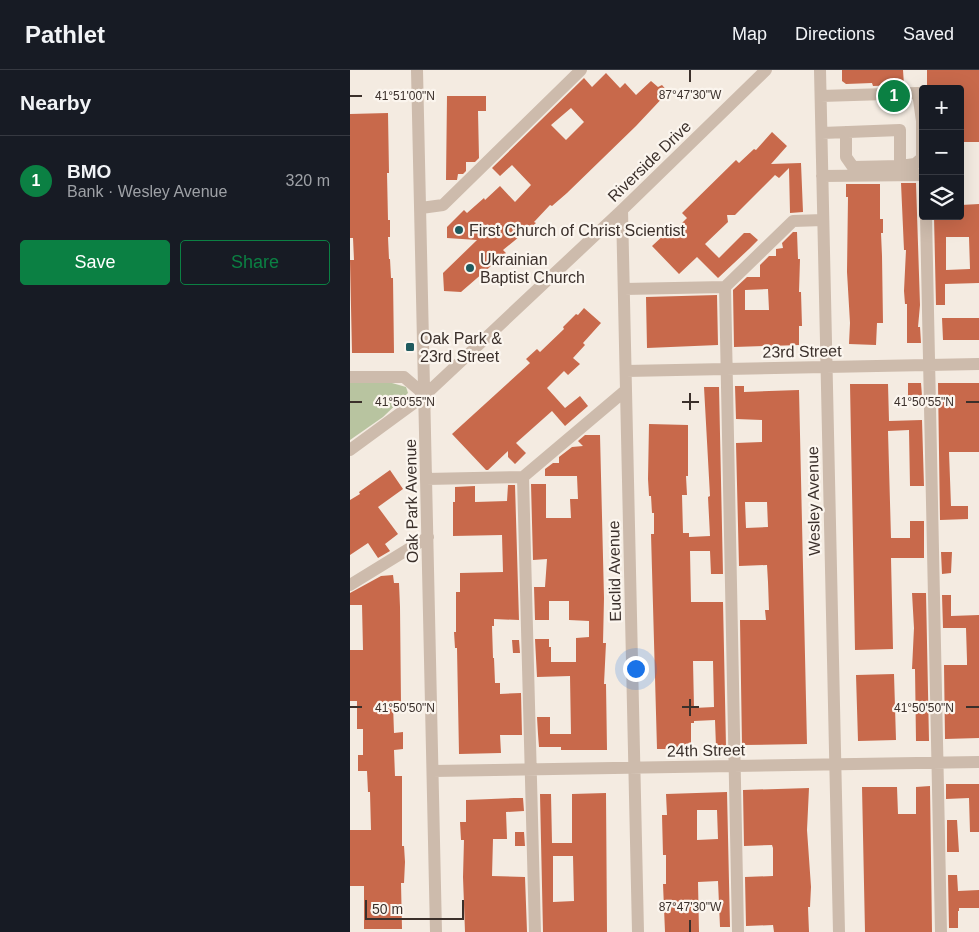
<!DOCTYPE html>
<html lang="en">
<head>
<meta charset="utf-8">
<style>
  :root { --surface:#171b24; --page:#242831; --text:#f1f3f6; --muted:#9ea1a6; --line:#363941; --accent:#0b8043 }
  body { margin:0; font-family:Arial,sans-serif; background:var(--page); color:var(--text) }
  .controls { position:absolute; right:15px; top:15px; display:grid; overflow:hidden; border-radius:5px; box-shadow:0 5px 20px #0002 }
  .controls button { width:45px; height:45px; display:grid; place-items:center; padding:0; border:0; border-bottom:1px solid var(--line); background:var(--surface); color:var(--text); font:25px sans-serif }
  .scale { position:absolute; left:15px; bottom:12px; width:99px; box-sizing:border-box; padding-left:5px; border:2px solid #3b302b; border-top:0; font-size:14px; line-height:18px; white-space:nowrap; color:#3b302b; -webkit-text-stroke:4px #fbf5ee; paint-order:stroke }
  .you { position:absolute; left:285px; top:598px; width:18px; height:18px; margin:-12px; border:4px solid #fff; border-radius:50%; background:#1a73e8; box-shadow:0 0 0 8px #1a73e833 }
  .badge { display:grid; place-items:center; width:32px; height:32px; border-radius:50%; background:var(--accent); color:#fff; font-size:16px; font-weight:700 }
  .pin { position:absolute; translate:-50% -50%; border:2px solid #fff; box-shadow:0 1px 5px #0006 }
  .list { margin:0; padding:0; list-style:none }
  h2 { display:flex; justify-content:space-between; align-items:center; height:65px; margin:0; padding:0 20px; font-size:21px }
  h2 small { font-size:16px; font-weight:400; color:var(--muted) }
  .list li { display:grid; grid-template-columns:32px 1fr auto; gap:15px; align-items:center; box-sizing:border-box; height:90px; padding:0 20px; border-top:1px solid var(--line) }
  .list b { display:block; font-size:19px; white-space:nowrap }
  .list p { margin:0; font-size:16px; white-space:nowrap; color:var(--muted) }
  .list em { font-size:16px; font-style:normal; color:var(--muted) }
  .actions { display:flex; gap:10px; padding:15px 20px }
  .actions a { flex:1; padding:11px 0; border:1px solid var(--accent); border-radius:5px; text-align:center; font-size:18px; color:var(--accent) }
  .actions .main { background:var(--accent); color:#fff }
  .icon { flex:none; width:28px; height:28px; fill:none; stroke:currentColor; stroke-width:2; stroke-linecap:round; stroke-linejoin:round }
  .map { position:relative; flex:none; width:629px; height:862px; overflow:hidden }
  header { display:flex; align-items:center; gap:30px; box-sizing:border-box; height:70px; padding:0 25px; background:var(--surface); border-bottom:1px solid var(--line) }
  header strong { font-size:24px }
  nav { display:flex; gap:28px; margin-inline-start:auto; font-size:18px }
  main { display:flex }
  aside { flex:1; background:var(--surface) }
  .map>svg:first-child { display:block }
  .green { fill:#b8c4a0 }
  .building { fill:#c8694b; fill-rule:evenodd }
  .lines { fill:none; stroke-linecap:round; stroke-linejoin:round }
  .minor { stroke:#cdbbac; stroke-width:12 }
  .ticks { fill:none; stroke:#3b302b; stroke-width:2 }
  .poi-dot { fill:#1f5a5e; stroke:#fbf5ee; stroke-width:2 }
  .labels { text-anchor:middle; stroke-width:4.5; stroke-linejoin:round; paint-order:stroke }
  .street-label { font-size:16px; fill:#3b302b; stroke:#fbf5ee }
  .poi-label { font-size:16px; fill:#3b302b; stroke:#fbf5ee; text-anchor:start }
  .ticks-label { font-size:12px; text-anchor:middle; fill:#3b302b; stroke:#fbf5ee; stroke-width:4.5; stroke-linejoin:round; paint-order:stroke }
</style>
</head>
<body>
<header>
<strong>Pathlet</strong>
<nav><a>Map</a><a>Directions</a><a>Saved</a></nav>
</header>
<main>
<aside>
<h2>Nearby<small></small></h2>
<ul class="list">
<li><span class="badge">1</span><div><b>BMO</b><p>Bank · Wesley Avenue</p></div><em>320 m</em></li>
</ul>
<div class="actions"><a class="main">Save</a><a>Share</a></div>
</aside>
<div class="map">
<svg width="629" height="862" viewBox="0 0 629 862">
  <rect width="100%" height="100%" fill="#f4ebe1"/>
  <!-- green -->
  <path class="green" d="M0 313H42L56 317 58 323 33 347 0 370Z"/>
  <!-- building -->
  <path class="building" d="M492 0H553L554 15 523 16 522 13 496 14 492 11Z
    M577 0H629V72H610V19H577Z
    M256 3 270 18 275 13 286 25 301 11 308 17 312 15 318 22 286 56 217 123 202 136 200 135 184 152 186 153 153 180 156 183 111 222 94 221 93 203 127 170 97 168V157L114 140 117 143 134 128 135 130 150 116 165 132 181 115 162 95 150 106 142 98 234 8 242 17ZM221 38 234 52 216 70 201 55Z
    M97 26H136V41H128L129 88 125 92H116V101L113 104H108L107 110H96Z
    M38 43 39 103H37L38 150H40V167H38L39 189H40L41 208H43L44 283H2L0 190H4L3 168H0V44Z
    M422 62 437 76 421 94 451 93 453 142 440 143 439 98 429 108 425 105 385 145H377L378 152 355 174 369 188 394 163H400L408 170 399 179 368 208 347 187 329 204 302 176 315 164 318 167 337 148 332 143 386 90 389 93 404 79 406 80Z
    M551 113H566L570 235 568 257H570L571 273H557V234H555L554 221 556 180H554Z
    M496 114H530V149H533V163H531L532 186 533 253H527L526 275 499 274 500 253 497 202 498 127H496Z
    M629 134V213L595 214V235H586L584 146H611V135ZM596 167H619L620 199 596 200Z
    M443 162H447L448 189H450L449 222H451L452 256H449V275L384 277 383 220 397 207H410V195L419 186H426V179L433 178 432 173ZM418 219 419 240H395V220Z
    M367 225 368 275 297 278 296 227Z
    M234 238 251 253 233 273 235 275 223 288 230 294 218 305 214 301 197 318 215 338 230 326 238 336 215 356 202 341 166 373 176 383 165 394 158 387V381L138 400H136L102 364 180 293 176 289 187 279 190 282 214 259 213 257 226 244 228 245Z
    M592 248H629V270H593Z
    M558 313H571L572 326H558Z
    M588 313H629V382H599L601 436H618V449L590 450Z
    M500 314H538L539 351 572 350 574 416H560L559 360 538 361 541 468H560V451H574V488H541L543 579 505 580Z
    M385 316H394V322L449 320 457 674 392 675 390 550H416L415 540H419L418 512 417 495 389 496 386 373 412 372V350L386 349ZM395 432H417L418 457 396 458Z
    M354 317H369L373 504H361L360 481H340L341 532H373L376 677H366L365 650 344 651V653H341V679H307L301 464H304V443H302L301 426H299L298 409 299 354 338 355V406H336L337 425H332L333 463H339V467L360 466 358 427 360 426ZM343 591H363L364 637 344 638Z
    M235 365H250L254 528 253 573H256L254 614H256L257 680H211V677H189L188 664 187 647H200V664H221L220 606 187 607 185 569H199V577H201V592H226V568L239 567V551L219 550V531H199V550H185L184 517H195L197 489 183 490 181 414H196V448H221L220 429H228L227 406H195V399L203 393H209V387L222 377 233 376 228 371Z
    M40 400 53 419 28 437 48 464 35 474 40 481 28 488 18 473 0 485V430L10 424 9 422Z
    M158 415H165L169 550 144 549V556H142L143 588H144L145 613H150V624L171 623 172 665H150L151 683 109 684 107 578H105L104 562H106V522H110V503L153 502 152 465 103 466V432H105V417L125 416V432L157 431Z
    M591 482H602L601 503 592 504Z
    M43 505 44 513H49L50 537 51 634H43L44 663 53 662V679L44 680 45 706H52V776H54L55 792 54 813H51L52 859H14V816H0V760H21L20 722H18L17 701H8V685H13V659H7V631H0V580H13L12 535H0V523L31 506Z
    M562 523H576L579 671H566L565 599H562L564 558Z
    M592 525H601V546L629 545V668L595 669 594 595H617V590L616 558H593Z
    M162 570H169L170 583H163Z
    M544 604 546 670 508 671 506 605Z
    M596 714H629V762H620L619 728 596 729Z
    M580 716 582 862H515L512 717H547L548 744H566V717Z
    M459 718 457 760 461 817 460 837H458L459 862H424L423 855 396 856 395 807 423 806V778L422 775 394 776 393 720Z
    M377 722 380 857H370L368 811 348 812 349 862H315L313 814H316V785H313L312 745H317L316 724ZM347 740H367L368 769 347 770Z
    M256 723 257 862H193L190 724H201L202 773H222V724ZM203 786H223L224 831 203 832Z
    M164 728H173L174 741 156 742 157 769H143L142 806 175 807 177 862H115L113 807 114 770H111L110 752H116V730Z
    M597 750H607L609 782H597Z
    M165 762H174L175 776H165Z
    M598 805H607L608 821 629 820V838H609V841H608V858H599Z"/>
  <g class="lines">
    <!-- minor -->
    <path class="minor" d="M67 0 86 862
      M470 0 489 862
      M471 26 568 23 572 51V88L565 94 550 96V105
      M472 63 550 60V96L503 97 496 87V62
      M472 106 573 105
      M71 138 93 135 231 0
      M272 140 288 862
      M576 146 591 862
      M375 217 388 862
      M274 219 375 217 443 151 473 150
      M276 301 629 294
      M0 307H54L75 325
      M0 380 75 325 272 140 416 0
      M173 407 185 862
      M76 409 173 407 276 320
      M0 515 78 467
      M83 701 629 692"/>
  </g>
  <!-- ticks -->
  <path class="ticks" d="M340 0V12M0 26H12M340 323V340M0 332H12M332 332H349M616 332H629M340 629V646M0 637H12M332 637H349M616 637H629M340 850V862"/>
  <!-- markers -->
  <g class="poi-dot">
    <circle cx="109" cy="160" r="5"/>
    <circle cx="120" cy="198" r="5"/>
    <rect x="55" y="272" width="10" height="10" rx="2.5"/>
  </g>
  <g class="labels">
    <!-- street labels -->
    <g class="street-label">
      <text transform="translate(299 91) rotate(-44)" y="6">Riverside Drive</text>
      <text transform="translate(452 281) rotate(-1)" y="6">23rd Street</text>
      <text transform="translate(61 431) rotate(-91)" y="6">Oak Park Avenue</text>
      <text transform="translate(463 431) rotate(-91)" y="6">Wesley Avenue</text>
      <text transform="translate(264 501) rotate(-91)" y="6">Euclid Avenue</text>
      <text transform="translate(356 680) rotate(-1)" y="6">24th Street</text>
    </g>
    <!-- poi labels -->
    <g class="poi-label">
      <text x="119" y="166">First Church of Christ Scientist</text>
      <text x="130" y="195">Ukrainian<tspan x="130" dy="18">Baptist Church</tspan></text>
      <text x="70" y="274">Oak Park &amp;<tspan x="70" dy="18">23rd Street</tspan></text>
    </g>
  </g>
  <g class="ticks-label">
    <text x="340" y="29">87°47'30"W</text>
    <text x="55" y="30">41°51'00"N</text>
    <text x="55" y="336">41°50'55"N</text>
    <text x="574" y="336">41°50'55"N</text>
    <text x="55" y="642">41°50'50"N</text>
    <text x="574" y="642">41°50'50"N</text>
    <text x="340" y="841">87°47'30"W</text>
  </g>
</svg>
<div class="controls">
<button>+</button>
<button>−</button>
<button><svg class="icon" aria-label="layers" viewBox="0 0 24 24"><path d="M12 4l9 5-9 5-9-5zM3 14l9 5 9-5"/></svg></button>
</div>
<div class="scale">50 m</div>
<div class="you"></div>
<div class="pin badge" style="left:544px;top:26px">1</div>
</div>
</main>
</body>
</html>
